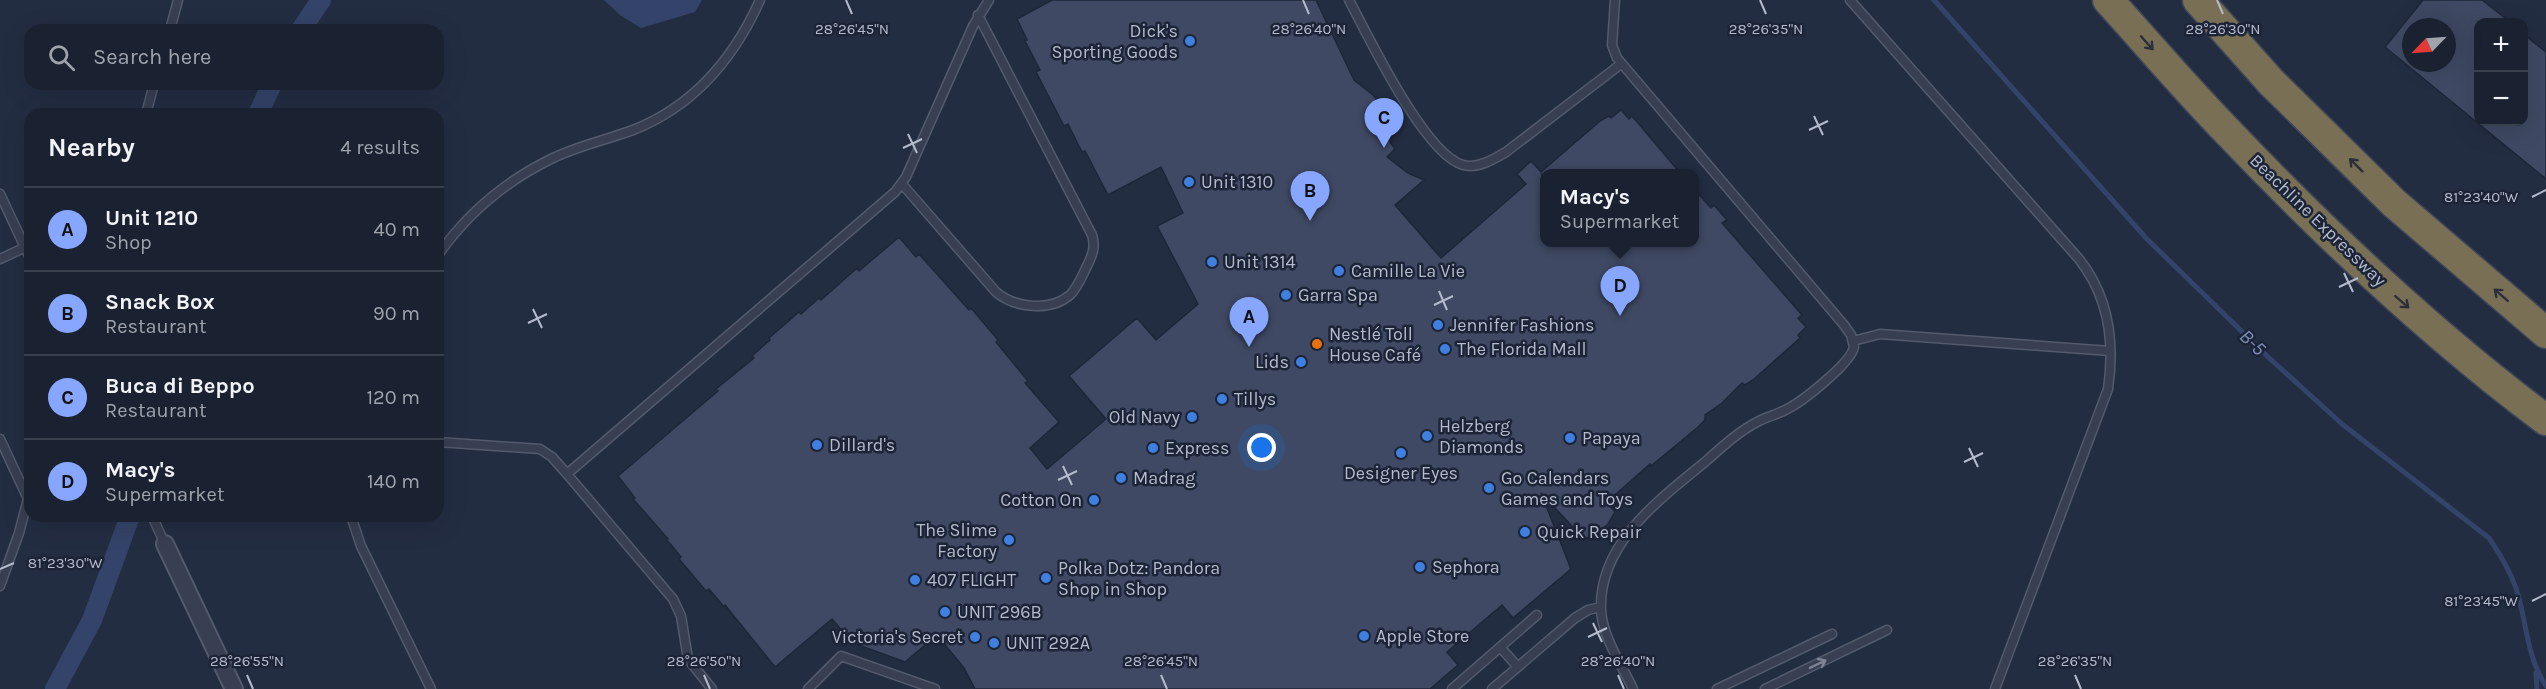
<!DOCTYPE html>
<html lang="en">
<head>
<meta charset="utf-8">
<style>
  :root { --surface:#1a2232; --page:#272f3e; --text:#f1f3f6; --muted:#9fa4ac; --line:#383f4d; --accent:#87a6ff }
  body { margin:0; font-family:Karla,sans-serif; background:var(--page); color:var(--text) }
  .controls { position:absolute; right:18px; top:18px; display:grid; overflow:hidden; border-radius:12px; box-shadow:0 6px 24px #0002 }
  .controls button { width:54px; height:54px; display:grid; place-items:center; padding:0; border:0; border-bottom:2px solid var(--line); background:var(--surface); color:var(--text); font:30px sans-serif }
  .compass { position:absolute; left:2402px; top:18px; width:54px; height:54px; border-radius:50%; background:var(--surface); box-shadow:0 6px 24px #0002; rotate:245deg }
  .you { position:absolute; left:1262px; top:448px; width:21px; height:21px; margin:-15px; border:4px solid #fff; border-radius:50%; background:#1a73e8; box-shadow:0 0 0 9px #1a73e833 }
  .badge { display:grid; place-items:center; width:39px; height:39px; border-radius:50%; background:var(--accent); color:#111; font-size:20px; font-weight:700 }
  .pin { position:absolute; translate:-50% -50px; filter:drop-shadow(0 2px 3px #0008) }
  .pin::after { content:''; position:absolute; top:32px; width:21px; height:18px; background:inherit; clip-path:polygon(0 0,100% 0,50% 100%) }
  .popup { position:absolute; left:1540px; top:169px; width:159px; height:78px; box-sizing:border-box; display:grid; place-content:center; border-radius:12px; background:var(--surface); filter:drop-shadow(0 2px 4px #0005); font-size:20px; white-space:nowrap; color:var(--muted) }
  .popup b { font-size:22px; color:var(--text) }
  .popup::after { content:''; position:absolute; left:50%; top:100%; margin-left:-12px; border:12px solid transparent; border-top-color:var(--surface) }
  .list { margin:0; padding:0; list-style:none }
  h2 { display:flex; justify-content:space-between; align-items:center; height:78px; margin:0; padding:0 24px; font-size:26px }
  h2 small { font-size:20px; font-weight:400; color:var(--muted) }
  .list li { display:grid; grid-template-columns:39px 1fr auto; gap:18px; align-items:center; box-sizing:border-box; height:84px; padding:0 24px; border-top:2px solid var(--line) }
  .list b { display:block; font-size:22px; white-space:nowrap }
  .list p { margin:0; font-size:20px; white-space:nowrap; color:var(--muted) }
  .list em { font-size:20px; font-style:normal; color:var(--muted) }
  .icon { flex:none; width:33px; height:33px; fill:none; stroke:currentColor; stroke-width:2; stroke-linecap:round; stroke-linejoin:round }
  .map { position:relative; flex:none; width:2546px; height:689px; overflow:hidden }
  .search { position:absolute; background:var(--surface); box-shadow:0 6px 24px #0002; left:24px; top:24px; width:420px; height:66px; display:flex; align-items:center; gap:15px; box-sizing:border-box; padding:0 21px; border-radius:18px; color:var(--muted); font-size:22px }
  .panel { position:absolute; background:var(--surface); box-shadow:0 6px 24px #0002; left:24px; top:108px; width:420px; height:414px; border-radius:18px }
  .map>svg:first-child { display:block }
  .water { fill:#344369 }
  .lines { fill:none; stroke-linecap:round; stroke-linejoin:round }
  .stream { stroke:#344369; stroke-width:5 }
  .canal { stroke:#344369; stroke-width:20 }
  .building { fill:#3f4963; stroke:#1e2639; stroke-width:1.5; fill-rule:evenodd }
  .lane-casing { stroke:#525a6c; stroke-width:11 }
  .street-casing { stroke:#525a6c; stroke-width:20 }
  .highway-casing { stroke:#3f4759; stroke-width:33 }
  .lane { stroke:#383f52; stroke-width:8 }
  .street { stroke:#383f52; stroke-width:16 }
  .highway { stroke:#796f54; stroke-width:30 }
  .oneway { stroke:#2a2f3b }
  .oneway2 { stroke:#7c8395 }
  .ticks { fill:none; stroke:#b4bbcc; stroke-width:2 }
  .shop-dot { fill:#3f7fe0; stroke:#1c2437; stroke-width:2 }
  .food-dot { fill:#e8710a; stroke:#1c2437; stroke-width:2 }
  .labels { text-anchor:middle; stroke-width:5; stroke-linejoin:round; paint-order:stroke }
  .poi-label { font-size:18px; fill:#b4bbcc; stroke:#1c2437; text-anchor:start }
  .street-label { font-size:18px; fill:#b4bbcc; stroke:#1c2437 }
  .water-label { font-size:20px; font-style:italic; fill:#798cb6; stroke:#1c2437 }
  .ticks-label { font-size:15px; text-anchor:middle; fill:#b4bbcc; stroke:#1c2437; stroke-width:5; stroke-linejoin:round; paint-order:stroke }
</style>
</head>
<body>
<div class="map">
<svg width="2546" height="689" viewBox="0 0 2546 689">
  <rect width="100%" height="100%" fill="#232d42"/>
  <!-- water -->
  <path class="water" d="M604 0H702L695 12 641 28 620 15Z"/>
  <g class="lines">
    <!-- stream -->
    <path class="stream" d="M1934 0 2146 238 2267 356 2342 424 2489 538C2500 554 2509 569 2516 588 2527 621 2526 656 2546 686
      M2536 673 2537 689"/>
    <!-- canal -->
    <path class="canal" d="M301 30 321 0
      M258 114 272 84
      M55 689 92 620 130 516"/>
  </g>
  <!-- building -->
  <path class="building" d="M1052 0H1316L1354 80 1373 95 1383 107 1388 123V139L1395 149 1387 157 1408 173 1424 180 1395 205 1441 258 1526 184 1517 174 1531 161 1541 172 1600 121 1609 116 1611 118 1621 110 1629 119 1632 116 1681 174H1542L1545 177V243H1695V190L1711 208 1714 205 1727 220 1722 223 1802 315 1798 318 1806 327 1798 335 1800 338 1753 380 1745 385 1742 383 1722 403 1705 415V420L1698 427 1651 466 1650 464 1607 502 1615 512 1608 524 1597 534 1584 539 1541 493 1571 569 1513 618 1502 605 1447 652 1458 665 1430 689H975L964 668 937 635 905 662 853 643 832 619 775 667 725 605 724 607 709 589 706 591 679 559 681 557 667 540 668 539 633 499 635 498 618 476 718 391 716 389 754 358 752 356 770 340 769 338 799 312 801 314 819 298 821 300 857 268 859 271 899 237 916 257 919 254 969 310 971 308 998 340 996 342 1028 381 1025 383 1059 422 1030 448 1047 469 1106 419 1069 376 1137 318 1156 340 1198 304 1157 226 1183 213 1161 167 1108 195 1085 151 1082 152 1068 124 1064 126 1036 72 1040 70 1025 41 1027 40 1017 19Z
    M2423 0H2482L2510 22H2478V122H2523V34L2546 52V179L2385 47ZM2411 27H2447V63H2411Z"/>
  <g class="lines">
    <!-- lane casing -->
    <g class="lane-casing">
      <path id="lane" d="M1349 0C1368 36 1425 155 1463 165 1478 169 1494 159 1506 152L1621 64
        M1615 0 1612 45 1617 58 1844 325 1851 335 1854 347C1851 363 1804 400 1789 408 1779 414 1769 416 1759 421 1739 431 1722 447 1705 462 1660 499 1599 543 1601 609 1602 637 1622 665 1633 689
        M1850 0 2079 259C2109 297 2115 342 2108 389L1995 689
        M170 30 178 0
        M146 114 154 84
        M902 184 996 292C1015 308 1050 312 1070 295 1078 287 1082 276 1087 266 1092 256 1096 247 1092 235L978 15
        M0 194 30 258
        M438 255C467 214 506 181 551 159 577 146 606 140 633 130 694 106 734 58 760 0
        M0 259 30 245
        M1853 341 1880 334 2110 351
        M0 439 28 499
        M438 442 540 449 552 457 567 474 895 192 906 177 973 26 989 0
        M567 474 673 599 681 616 688 659 712 689
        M152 516 165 544
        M351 516 361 546 431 689
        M0 586 19 533 30 491
        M1500 647 1518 667
        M808 689 841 656 935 689
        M1452 689 1537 615
        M1492 689 1575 618 1588 610 1601 607
        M1717 689 1832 634
        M1765 689 1887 630"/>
    </g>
    <!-- street casing -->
    <g class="street-casing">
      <path id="street" d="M165 544 234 689"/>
    </g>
    <!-- highway casing -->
    <g class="highway-casing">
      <path id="highway" d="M2108 0C2148 44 2186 89 2227 131 2326 235 2431 334 2546 420
        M2198 0 2271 82 2394 203 2546 333"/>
    </g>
    <!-- lane -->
    <use href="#lane" class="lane"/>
    <!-- street -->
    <use href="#street" class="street"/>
    <!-- highway -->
    <use href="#highway" class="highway"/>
  </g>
  <!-- one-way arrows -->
  <defs><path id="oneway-shaft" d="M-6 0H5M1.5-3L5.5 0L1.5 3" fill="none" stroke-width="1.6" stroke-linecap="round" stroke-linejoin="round" transform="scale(1.5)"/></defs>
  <g class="oneway">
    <use href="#oneway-shaft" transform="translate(2147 43) rotate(48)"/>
    <use href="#oneway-shaft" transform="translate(2356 165) rotate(-135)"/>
    <use href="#oneway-shaft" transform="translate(2501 295) rotate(-139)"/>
    <use href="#oneway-shaft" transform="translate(2402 302) rotate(41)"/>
  </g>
  <use class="oneway2" href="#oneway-shaft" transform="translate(1818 664) rotate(-26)"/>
  <!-- ticks -->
  <path class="ticks" d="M846 0 852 14M1303 0 1309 14M1760 0 1766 14M2217 0 2223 14M1814 116 1823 135M1809 130 1828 121M908 134 917 153M903 148 922 139M2532 197 2546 190M2344 273 2353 292M2339 287 2358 278M1439 291 1447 310M1434 305 1453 296M533 309 542 328M528 323 547 314M1969 448 1978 467M1964 462 1983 453M1063 466 1072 485M1058 480 1077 471M0 569 14 563M2532 601 2546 594M1593 623 1602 642M1588 637 1607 628M247 675 253 689M704 675 710 689M1161 675 1167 689M1618 675 1624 689M2075 675 2081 689"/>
  <!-- markers -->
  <g class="shop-dot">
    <circle cx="1190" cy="41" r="6"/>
    <circle cx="1189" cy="182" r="6"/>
    <circle cx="1212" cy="262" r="6"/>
    <circle cx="1339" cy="271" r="6"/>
    <circle cx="1286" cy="295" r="6"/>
    <circle cx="1438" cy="325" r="6"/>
    <circle cx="1445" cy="349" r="6"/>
    <circle cx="1301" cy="362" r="6"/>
    <circle cx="1222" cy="399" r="6"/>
    <circle cx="1192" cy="417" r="6"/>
    <circle cx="1427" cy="436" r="6"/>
    <circle cx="1570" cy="438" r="6"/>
    <circle cx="817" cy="445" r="6"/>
    <circle cx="1153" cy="448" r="6"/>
    <circle cx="1401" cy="453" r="6"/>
    <circle cx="1121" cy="478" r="6"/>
    <circle cx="1489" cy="488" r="6"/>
    <circle cx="1094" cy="500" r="6"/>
    <circle cx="1525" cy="532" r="6"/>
    <circle cx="1009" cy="540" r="6"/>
    <circle cx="1420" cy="567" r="6"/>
    <circle cx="1046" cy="578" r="6"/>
    <circle cx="915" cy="580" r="6"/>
    <circle cx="945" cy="612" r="6"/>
    <circle cx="1364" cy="636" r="6"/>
    <circle cx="975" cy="637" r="6"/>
    <circle cx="994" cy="643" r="6"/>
  </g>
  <circle class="food-dot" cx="1317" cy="344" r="6"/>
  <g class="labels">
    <!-- poi labels -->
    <g class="poi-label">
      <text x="1178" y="37" text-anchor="end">Dick's<tspan x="1178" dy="21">Sporting Goods</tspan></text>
      <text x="1201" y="188">Unit 1310</text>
      <text x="1224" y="268">Unit 1314</text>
      <text x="1351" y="277">Camille La Vie</text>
      <text x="1298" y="301">Garra Spa</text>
      <text x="1450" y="331">Jennifer Fashions</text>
      <text x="1329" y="340">Nestlé Toll<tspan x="1329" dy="21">House Café</tspan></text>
      <text x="1457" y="355">The Florida Mall</text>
      <text x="1289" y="368" text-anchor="end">Lids</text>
      <text x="1234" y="405">Tillys</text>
      <text x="1180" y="423" text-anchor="end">Old Navy</text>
      <text x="1439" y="432">Helzberg<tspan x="1439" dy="21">Diamonds</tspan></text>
      <text x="1582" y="444">Papaya</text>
      <text x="829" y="451">Dillard's</text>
      <text x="1165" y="454">Express</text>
      <text x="1401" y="479" text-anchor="middle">Designer Eyes</text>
      <text x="1133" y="484">Madrag</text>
      <text x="1501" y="484">Go Calendars<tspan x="1501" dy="21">Games and Toys</tspan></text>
      <text x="1082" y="506" text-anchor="end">Cotton On</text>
      <text x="997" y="536" text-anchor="end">The Slime<tspan x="997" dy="21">Factory</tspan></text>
      <text x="1537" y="538">Quick Repair</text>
      <text x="1432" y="573">Sephora</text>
      <text x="1058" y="574">Polka Dotz: Pandora<tspan x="1058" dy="21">Shop in Shop</tspan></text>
      <text x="927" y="586">407 FLIGHT</text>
      <text x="957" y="618">UNIT 296B</text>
      <text x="1376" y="642">Apple Store</text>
      <text x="963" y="643" text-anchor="end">Victoria's Secret</text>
      <text x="1006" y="649">UNIT 292A</text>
    </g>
    <!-- street labels -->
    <g class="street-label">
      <text transform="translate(2318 220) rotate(44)" y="6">Beachline Expressway</text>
    </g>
    <!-- water labels -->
    <g class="water-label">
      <text transform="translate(2253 342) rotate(44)" y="7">B-5</text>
    </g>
  </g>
  <g class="ticks-label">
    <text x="852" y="34">28°26'45"N</text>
    <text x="1309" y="34">28°26'40"N</text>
    <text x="1766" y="34">28°26'35"N</text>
    <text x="2223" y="34">28°26'30"N</text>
    <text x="2481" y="202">81°23'40"W</text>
    <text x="65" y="568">81°23'30"W</text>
    <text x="2481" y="606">81°23'45"W</text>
    <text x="247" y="666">28°26'55"N</text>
    <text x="704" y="666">28°26'50"N</text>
    <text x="1161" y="666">28°26'45"N</text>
    <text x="1618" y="666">28°26'40"N</text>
    <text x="2075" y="666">28°26'35"N</text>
  </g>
</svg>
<div class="controls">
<button>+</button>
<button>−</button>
</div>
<svg class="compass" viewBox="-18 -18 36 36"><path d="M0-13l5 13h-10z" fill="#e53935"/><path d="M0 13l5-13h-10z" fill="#9fa4ac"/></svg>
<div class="you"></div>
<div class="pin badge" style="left:1249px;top:347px">A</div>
<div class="pin badge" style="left:1310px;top:221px">B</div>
<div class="pin badge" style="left:1384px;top:148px">C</div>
<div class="pin badge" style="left:1620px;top:316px">D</div>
<div class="popup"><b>Macy's</b>Supermarket</div>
<div class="search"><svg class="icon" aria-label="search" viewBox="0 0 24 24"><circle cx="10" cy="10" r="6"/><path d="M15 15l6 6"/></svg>Search here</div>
<section class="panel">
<h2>Nearby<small>4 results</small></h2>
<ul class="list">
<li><span class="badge">A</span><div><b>Unit 1210</b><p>Shop</p></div><em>40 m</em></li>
<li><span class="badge">B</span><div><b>Snack Box</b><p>Restaurant</p></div><em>90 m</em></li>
<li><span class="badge">C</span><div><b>Buca di Beppo</b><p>Restaurant</p></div><em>120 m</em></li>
<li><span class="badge">D</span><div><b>Macy's</b><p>Supermarket</p></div><em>140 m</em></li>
</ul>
</section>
</div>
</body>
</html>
